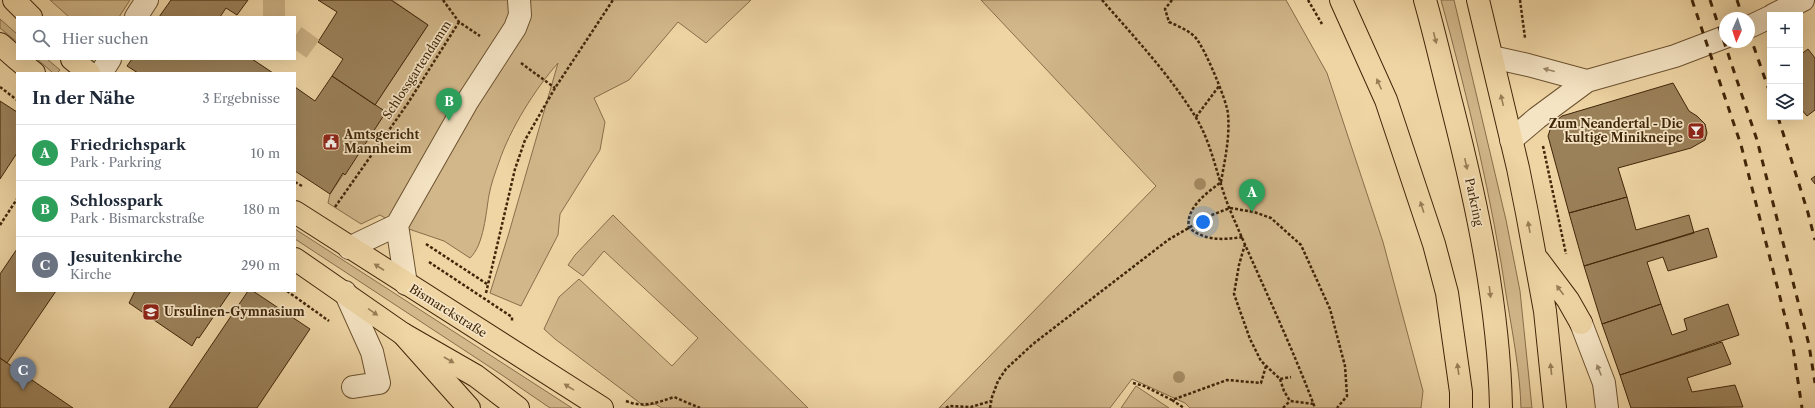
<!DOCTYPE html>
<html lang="de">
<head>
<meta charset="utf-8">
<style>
  :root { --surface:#fff; --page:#f6f6f7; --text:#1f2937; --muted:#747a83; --line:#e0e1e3; --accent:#8f2418 }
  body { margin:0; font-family:"Libre Caslon Text",serif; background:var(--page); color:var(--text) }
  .controls { position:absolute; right:12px; top:12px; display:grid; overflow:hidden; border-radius:0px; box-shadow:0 4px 16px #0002 }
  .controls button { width:36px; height:36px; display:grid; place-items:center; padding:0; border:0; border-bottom:1px solid var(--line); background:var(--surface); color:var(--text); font:20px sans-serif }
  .compass { position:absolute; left:1719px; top:12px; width:36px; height:36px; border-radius:50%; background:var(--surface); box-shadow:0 4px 16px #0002; rotate:183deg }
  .you { position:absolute; left:1203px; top:222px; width:14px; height:14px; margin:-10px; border:3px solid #fff; border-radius:50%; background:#1a73e8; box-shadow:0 0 0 6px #1a73e833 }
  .badge { display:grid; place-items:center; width:26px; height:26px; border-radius:50%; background:var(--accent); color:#fff; font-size:13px; font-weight:700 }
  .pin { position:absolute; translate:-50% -33px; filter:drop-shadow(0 1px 2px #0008) }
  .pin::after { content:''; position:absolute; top:21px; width:14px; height:12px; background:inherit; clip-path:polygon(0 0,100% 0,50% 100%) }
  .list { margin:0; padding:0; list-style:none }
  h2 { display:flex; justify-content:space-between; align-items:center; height:52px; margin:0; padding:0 16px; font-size:17px }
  h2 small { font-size:13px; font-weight:400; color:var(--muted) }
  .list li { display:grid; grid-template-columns:26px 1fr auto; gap:12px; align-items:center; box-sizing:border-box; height:56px; padding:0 16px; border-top:1px solid var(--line) }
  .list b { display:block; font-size:15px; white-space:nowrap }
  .list p { margin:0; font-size:13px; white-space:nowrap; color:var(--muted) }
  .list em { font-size:13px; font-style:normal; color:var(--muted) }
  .icon { flex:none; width:22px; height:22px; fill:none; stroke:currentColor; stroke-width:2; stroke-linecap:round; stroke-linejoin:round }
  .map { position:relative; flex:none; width:1815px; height:408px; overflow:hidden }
  .search { position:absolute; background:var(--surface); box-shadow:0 4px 16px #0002; left:16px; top:16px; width:280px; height:44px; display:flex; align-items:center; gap:10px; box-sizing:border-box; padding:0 14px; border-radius:0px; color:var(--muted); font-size:15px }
  .panel { position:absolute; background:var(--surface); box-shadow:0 4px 16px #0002; left:16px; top:72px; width:280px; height:220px; border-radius:0px }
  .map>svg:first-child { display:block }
  .green { fill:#d1b78a; stroke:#886e4a }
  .building { fill:#9b815a; stroke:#402609 }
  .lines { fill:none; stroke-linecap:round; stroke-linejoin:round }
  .minor-tunnel { stroke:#ccb285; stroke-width:22; stroke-dasharray:22 11; stroke-linecap:butt }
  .minor-casing { stroke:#6c5230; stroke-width:24 }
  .major-casing { stroke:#402609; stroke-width:24 }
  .highway-casing { stroke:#402609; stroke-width:24 }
  .path { stroke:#402609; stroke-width:2.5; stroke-dasharray:3 2; stroke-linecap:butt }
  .minor { stroke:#f5e4c4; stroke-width:22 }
  .major { stroke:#efd5a4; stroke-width:22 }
  .highway { stroke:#efd5a4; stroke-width:22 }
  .rail { stroke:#402609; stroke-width:3; stroke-dasharray:7 7; stroke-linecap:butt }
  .tree { fill:#a38960 }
  .oneway { fill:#987e56 }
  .oneway2 { fill:#9a8566 }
  .labels { text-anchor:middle; stroke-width:3.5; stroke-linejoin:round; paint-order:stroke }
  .street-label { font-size:12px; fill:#402609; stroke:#f5e4c4 }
  .poi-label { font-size:12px; font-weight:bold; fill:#402609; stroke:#f5e4c4; text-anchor:start }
</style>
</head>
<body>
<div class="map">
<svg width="1815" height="408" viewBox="0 0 1815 408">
  <rect width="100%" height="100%" fill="#efd5a4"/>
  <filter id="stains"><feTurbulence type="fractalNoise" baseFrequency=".005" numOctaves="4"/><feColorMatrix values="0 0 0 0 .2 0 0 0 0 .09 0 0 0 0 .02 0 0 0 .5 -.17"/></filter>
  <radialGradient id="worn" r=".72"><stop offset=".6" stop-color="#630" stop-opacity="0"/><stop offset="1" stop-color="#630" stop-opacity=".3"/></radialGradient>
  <!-- green -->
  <path class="green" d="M50 0H130L119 17H69Z
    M392 0H751L706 43 678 22 629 80 594 98 605 122 600 150 560 214 558 235 521 306 490 293 508 236 558 63C535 89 510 129 499 162 495 173 491 184 489 195 486 212 484 245 470 258L444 241 397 225 380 215 361 224 328 203 330 194 386 112 375 105 428 25Z
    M981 0H1286L1327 73 1383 242 1423 391 1421 408H1190L1185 403 1132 379 1110 408H939L1156 186Z
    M1441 0H1454L1506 220 1520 291 1532 408H1521C1520 372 1513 336 1507 300 1492 199 1468 98 1441 0Z
    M0 19 17 34V42L0 28Z
    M37 59H47L60 70 57 73H53Z
    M613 215 808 408H662L655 404 644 406 555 339 544 329 559 297 579 279 672 366 698 338 604 251 583 276 568 265 575 255Z
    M295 229 572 408H550L499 373 295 239Z
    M1136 386 1169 408H1121Z"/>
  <!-- building -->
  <path class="building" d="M171 0H248L237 15 226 8 220 17H159Z
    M318 0H391L428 25 375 105 332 76 343 59 318 42 337 12Z
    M1808 49 1815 58V110L1807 116 1800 108V55Z
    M132 59H252L273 73H138L127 66Z
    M332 76 386 112 345 175 343 173 330 194 295 171V87L315 101Z
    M1673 83 1689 111 1697 116 1705 124 1707 133 1705 140 1691 148 1618 168 1627 197 1569 213 1548 136 1552 124 1562 116Z
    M0 101 17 112V153L0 179Z
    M1815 176V184L1811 179Z
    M1627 197 1636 230 1689 215 1694 233 1584 266 1569 213Z
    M1708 228 1717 257 1668 271 1663 257 1647 262 1661 304 1602 324 1584 266Z
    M17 249V291H56L7 363 0 358V274Z
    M135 291H231L199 338 197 337 192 346 129 303Z
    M248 291H253L310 329 257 408H169Z
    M1661 304 1672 335 1687 330 1684 319 1728 304 1739 335 1620 375 1602 324Z
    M1722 342 1731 364 1687 378 1692 392 1735 385 1743 407 1631 408 1620 375Z
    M0 358 29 378 73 408H0Z"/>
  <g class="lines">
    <!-- minor-tunnel -->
    <path class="minor-tunnel" d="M274 17V0
      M295 36 317 52"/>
    <!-- minor casing -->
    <g class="minor-casing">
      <path id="minor" d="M1773 15 1803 0
        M136 17 147 0
        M1749 27 1770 17
        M1492 57 1528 65 1587 81
        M101 73 110 59
        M1511 140 1537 118 1587 81 1675 56 1725 37
        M397 225 406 284
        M349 248 397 225 467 102 515 28 520 15 519 0
        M345 292 372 352 379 383 353 387
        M1581 323 1604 383 1607 408"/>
    </g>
    <!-- major casing -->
    <g class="major-casing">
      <path id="major" d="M14 0 31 17
        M1425 0C1435 35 1443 71 1452 106 1477 204 1499 307 1501 408
        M1478 0 1518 168 1527 213 1545 311 1555 408
        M0 44 17 59
        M17 59 34 73
        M72 59 89 73
        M295 212 602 408
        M295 259 403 334 469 408
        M1538 260 1568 300 1581 323"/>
    </g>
    <!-- highway casing -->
    <g class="highway-casing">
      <path id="highway" d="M1341 0 1386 100 1434 244 1447 293 1461 392V408
        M403 334 476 376 518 408"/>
    </g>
    <!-- path -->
    <path class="path" d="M443 0 459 22 480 36
      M1102 0C1135 38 1169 74 1195 116 1213 145 1217 179 1230 210 1258 276 1290 341 1315 408
      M1172 0 1165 9 1169 22C1178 26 1188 30 1195 37 1204 46 1227 101 1228 114 1230 137 1225 159 1221 182 1207 193 1185 208 1189 228 1206 241 1222 240 1243 237
      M1308 0 1322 24
      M1520 0 1525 38
      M521 63 555 88
      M0 87 17 100
      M1196 117 1219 86
      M1543 146 1566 254
      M295 182 302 186
      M335 207 408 103 459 22
      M0 225 17 199
      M426 244 487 284
      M1245 244 1239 265 1234 294 1250 339 1261 361 1280 379 1291 377
      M429 262 512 317V321
      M287 291 329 321
      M486 293 515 169 525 140 555 88 613 0
      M1280 379 1284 391 1290 401 1314 404
      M1133 383 1144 386 1172 400 1227 380 1261 383 1266 366
      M1172 400 1184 408
      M626 401C643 408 656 403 674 397L700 408
      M946 408 949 406 971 407 991 401
      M990 408 992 397 998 381 1006 369 1033 344 1168 240 1209 216 1230 208 1254 212 1271 218 1301 245 1330 309 1345 366 1347 396 1337 408
      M1283 408 1290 401"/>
    <!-- minor -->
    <use href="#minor" class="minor"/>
    <!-- major -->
    <use href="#major" class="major"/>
    <!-- highway -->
    <use href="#highway" class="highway"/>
    <!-- rail -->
    <path class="rail" d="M1692 0 1741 145 1793 348 1802 408
      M1710 0 1757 140 1809 345 1815 383
      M1737 0 1743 18
      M1749 33 1770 93
      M1778 117 1808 213 1815 240"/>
  </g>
  <!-- trees -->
  <g class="tree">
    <circle cx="1200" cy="184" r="6"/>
    <circle cx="1179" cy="377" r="6"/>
  </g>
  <!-- one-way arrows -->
  <defs><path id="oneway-solid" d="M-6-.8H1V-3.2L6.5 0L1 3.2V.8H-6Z"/></defs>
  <g class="oneway">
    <use href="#oneway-solid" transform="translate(1435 38) rotate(76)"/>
    <use href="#oneway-solid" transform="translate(1379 84) rotate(-114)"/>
    <use href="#oneway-solid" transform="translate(1502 100) rotate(-103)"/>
    <use href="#oneway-solid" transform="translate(1466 164) rotate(78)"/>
    <use href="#oneway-solid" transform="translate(1422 207) rotate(-108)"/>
    <use href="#oneway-solid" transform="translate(1529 227) rotate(-100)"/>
    <use href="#oneway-solid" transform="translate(379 267) rotate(-147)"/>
    <use href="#oneway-solid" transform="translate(1560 290) rotate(-127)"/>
    <use href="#oneway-solid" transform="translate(1490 292) rotate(83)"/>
    <use href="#oneway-solid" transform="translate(373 312) rotate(35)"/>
    <use href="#oneway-solid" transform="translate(449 360) rotate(30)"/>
    <use href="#oneway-solid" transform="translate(1458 369) rotate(-98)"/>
    <use href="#oneway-solid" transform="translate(1551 369) rotate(-96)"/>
    <use href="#oneway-solid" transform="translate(569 387) rotate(-148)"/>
  </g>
  <g class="oneway2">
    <use href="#oneway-solid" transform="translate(1549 70) rotate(-165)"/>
    <use href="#oneway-solid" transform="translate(1599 370) rotate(-112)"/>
  </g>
  <!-- icons -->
  <defs>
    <g id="bar-square" transform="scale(0.9)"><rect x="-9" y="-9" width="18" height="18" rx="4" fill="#8f2418" stroke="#f5e4c4"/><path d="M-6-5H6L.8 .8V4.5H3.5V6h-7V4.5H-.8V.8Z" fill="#fff"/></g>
    <g id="civic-square" transform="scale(0.9)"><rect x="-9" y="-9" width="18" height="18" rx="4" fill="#8f2418" stroke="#f5e4c4"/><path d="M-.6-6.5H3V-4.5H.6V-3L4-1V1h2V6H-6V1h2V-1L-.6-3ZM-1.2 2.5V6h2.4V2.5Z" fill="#fff"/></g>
    <g id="school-square" transform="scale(0.9)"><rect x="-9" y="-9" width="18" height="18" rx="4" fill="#8f2418" stroke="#f5e4c4"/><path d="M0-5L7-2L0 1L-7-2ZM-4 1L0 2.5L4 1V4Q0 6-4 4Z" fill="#fff"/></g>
  </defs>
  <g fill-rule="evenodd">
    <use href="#bar-square" x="1696" y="131"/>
    <use href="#civic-square" x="331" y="142"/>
    <use href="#school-square" x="151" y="312"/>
  </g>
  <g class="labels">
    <!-- street labels -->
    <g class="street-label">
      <text transform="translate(417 70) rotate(-57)" y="4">Schlossgartendamm</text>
      <text transform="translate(1474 202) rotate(78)" y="4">Parkring</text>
      <text transform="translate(448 311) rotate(32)" y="4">Bismarckstraße</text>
    </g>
    <!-- poi labels -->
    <g class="poi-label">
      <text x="1683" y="128" text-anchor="end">Zum Neandertal - Die<tspan x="1683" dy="14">kultige Minikneipe</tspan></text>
      <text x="344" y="139">Amtsgericht<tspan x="344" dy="14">Mannheim</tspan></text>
      <text x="164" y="316">Ursulinen-Gymnasium</text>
    </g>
  </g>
  <rect width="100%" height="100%" filter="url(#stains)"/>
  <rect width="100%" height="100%" fill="url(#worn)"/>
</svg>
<div class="controls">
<button>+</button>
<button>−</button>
<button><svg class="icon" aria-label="layers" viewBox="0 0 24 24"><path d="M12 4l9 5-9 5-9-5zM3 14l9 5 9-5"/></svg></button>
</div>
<svg class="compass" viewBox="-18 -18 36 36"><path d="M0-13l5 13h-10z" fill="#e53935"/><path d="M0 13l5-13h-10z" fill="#747a83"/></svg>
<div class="you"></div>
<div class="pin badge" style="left:1252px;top:212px;background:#2e9e5b">A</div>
<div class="pin badge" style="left:449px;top:121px;background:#2e9e5b">B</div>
<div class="pin badge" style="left:23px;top:390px;background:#6b7280">C</div>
<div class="search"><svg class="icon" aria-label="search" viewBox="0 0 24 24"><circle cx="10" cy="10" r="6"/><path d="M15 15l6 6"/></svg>Hier suchen</div>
<section class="panel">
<h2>In der Nähe<small>3 Ergebnisse</small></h2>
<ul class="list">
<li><span class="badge" style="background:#2e9e5b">A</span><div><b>Friedrichspark</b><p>Park · Parkring</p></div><em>10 m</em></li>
<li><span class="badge" style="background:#2e9e5b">B</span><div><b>Schlosspark</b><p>Park · Bismarckstraße</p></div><em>180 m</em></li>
<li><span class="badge" style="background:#6b7280">C</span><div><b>Jesuitenkirche</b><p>Kirche</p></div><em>290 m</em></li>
</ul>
</section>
</div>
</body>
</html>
